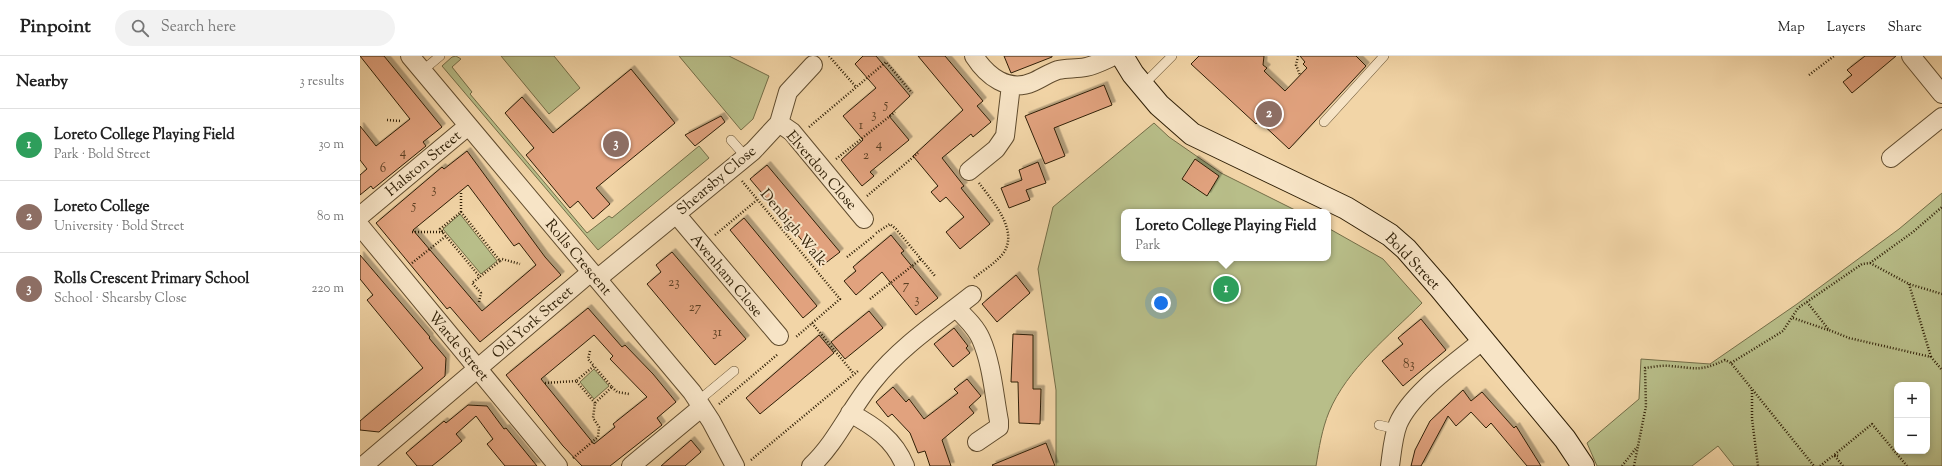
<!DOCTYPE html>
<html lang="en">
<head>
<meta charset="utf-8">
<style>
  :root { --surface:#fff; --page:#f2f2f2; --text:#222; --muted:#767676; --line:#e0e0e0; --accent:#8f2418 }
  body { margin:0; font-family:"Sorts Mill Goudy",serif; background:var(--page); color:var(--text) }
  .controls { position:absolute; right:12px; bottom:12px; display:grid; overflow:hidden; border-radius:8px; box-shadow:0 2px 6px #0003 }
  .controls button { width:36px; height:36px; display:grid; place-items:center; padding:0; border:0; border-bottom:1px solid var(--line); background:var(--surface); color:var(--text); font:20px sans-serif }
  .you { position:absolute; left:801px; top:247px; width:14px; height:14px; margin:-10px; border:3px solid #fff; border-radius:50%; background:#1a73e8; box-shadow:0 0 0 6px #1a73e833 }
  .badge { display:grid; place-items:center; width:26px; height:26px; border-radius:50%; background:var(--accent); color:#fff; font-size:13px; font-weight:700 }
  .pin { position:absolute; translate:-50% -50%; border:2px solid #fff; box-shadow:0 1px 4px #0006 }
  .popup { position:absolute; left:761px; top:153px; width:210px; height:52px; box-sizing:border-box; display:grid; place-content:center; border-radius:8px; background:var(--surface); filter:drop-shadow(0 1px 3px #0005); font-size:13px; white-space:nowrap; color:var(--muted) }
  .popup b { font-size:15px; color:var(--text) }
  .popup::after { content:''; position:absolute; left:50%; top:100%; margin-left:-8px; border:8px solid transparent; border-top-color:var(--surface) }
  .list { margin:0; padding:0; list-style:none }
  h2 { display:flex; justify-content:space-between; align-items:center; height:52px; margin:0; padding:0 16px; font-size:17px }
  h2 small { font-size:13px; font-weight:400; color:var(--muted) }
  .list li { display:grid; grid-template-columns:26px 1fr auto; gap:12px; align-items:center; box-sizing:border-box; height:72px; padding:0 16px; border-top:1px solid var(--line) }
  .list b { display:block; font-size:15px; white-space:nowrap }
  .list p { margin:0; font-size:13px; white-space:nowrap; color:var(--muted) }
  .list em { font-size:13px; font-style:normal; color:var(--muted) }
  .icon { flex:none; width:22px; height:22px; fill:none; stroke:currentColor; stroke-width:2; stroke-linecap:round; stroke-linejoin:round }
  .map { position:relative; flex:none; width:1582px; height:410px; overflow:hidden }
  header { display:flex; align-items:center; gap:24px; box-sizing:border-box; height:56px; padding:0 20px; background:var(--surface); border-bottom:1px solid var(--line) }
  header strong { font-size:19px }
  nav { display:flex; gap:22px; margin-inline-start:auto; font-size:14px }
  .search { width:280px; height:36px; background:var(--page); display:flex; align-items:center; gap:10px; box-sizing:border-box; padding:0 14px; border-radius:22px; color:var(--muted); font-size:15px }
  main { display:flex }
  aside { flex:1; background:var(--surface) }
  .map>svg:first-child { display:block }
  .green { fill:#b8be89; stroke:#746e48; fill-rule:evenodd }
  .building { fill:#e1a27e; stroke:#2f1f06; fill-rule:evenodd; filter:url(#shadow) }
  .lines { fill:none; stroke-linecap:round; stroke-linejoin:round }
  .lane-casing { stroke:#604c2e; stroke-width:10 }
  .street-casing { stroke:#604c2e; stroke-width:20 }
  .secondary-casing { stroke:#2f1f06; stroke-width:24 }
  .path { stroke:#2f1f06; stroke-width:2.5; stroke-dasharray:1 2; stroke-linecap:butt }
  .lane { stroke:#f7e4c6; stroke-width:9 }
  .street { stroke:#f7e4c6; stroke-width:18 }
  .secondary { stroke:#f7e4c6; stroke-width:22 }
  .labels { text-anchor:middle; stroke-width:4; stroke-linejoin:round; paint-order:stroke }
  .number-label { font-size:13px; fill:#5c4024 }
  .street-label { font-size:15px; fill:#2f1f06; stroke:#f7e4c6 }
</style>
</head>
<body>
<header>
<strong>Pinpoint</strong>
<div class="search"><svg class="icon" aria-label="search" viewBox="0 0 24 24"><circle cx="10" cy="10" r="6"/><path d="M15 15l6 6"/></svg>Search here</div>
<nav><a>Map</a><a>Layers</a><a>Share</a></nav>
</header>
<main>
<aside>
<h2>Nearby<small>3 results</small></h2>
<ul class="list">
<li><span class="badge" style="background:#2e9e5b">1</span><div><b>Loreto College Playing Field</b><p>Park · Bold Street</p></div><em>30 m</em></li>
<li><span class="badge" style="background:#8d6e63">2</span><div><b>Loreto College</b><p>University · Bold Street</p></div><em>80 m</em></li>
<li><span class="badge" style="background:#8d6e63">3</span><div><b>Rolls Crescent Primary School</b><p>School · Shearsby Close</p></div><em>220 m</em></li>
</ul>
</aside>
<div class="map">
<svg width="1582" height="410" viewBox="0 0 1582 410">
  <defs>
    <filter id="shadow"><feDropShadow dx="3.5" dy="-3.5" stdDeviation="0" flood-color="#0004"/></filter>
  </defs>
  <rect width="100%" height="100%" fill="#f2d5a7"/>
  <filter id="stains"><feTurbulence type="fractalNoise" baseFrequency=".005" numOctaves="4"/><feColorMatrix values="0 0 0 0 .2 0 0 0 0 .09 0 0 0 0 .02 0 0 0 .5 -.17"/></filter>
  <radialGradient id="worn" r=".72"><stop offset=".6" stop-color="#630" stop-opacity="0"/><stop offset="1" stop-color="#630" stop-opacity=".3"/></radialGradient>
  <!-- green -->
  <path class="green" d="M96 0 101 3 92 11 112 36 110 38 227 177 249 160 252 162 339 90 349 102 238 194 82 10 92 1Z
    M141 0H194L220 32 189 58Z
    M319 0H369L409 20 393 63 381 74Z
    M794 67 809 81 861 117 939 156H764V202H968V172L1023 203 1062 247C1029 280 987 313 969 356 962 373 959 392 956 410H696V334L678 213 693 151Z
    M1582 137V410H1374L1358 390 1332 410H1237L1227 387 1279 343 1281 303 1350 308 1437 248 1539 173ZM1537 329H1567V395H1537Z
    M100 158 137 205 121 218 83 173Z
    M234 313 249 330 234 343 220 326Z"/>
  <!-- building -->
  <path class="building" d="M0 0H24L82 71 63 86 66 90 13 133 11 130 0 139V119L7 113 0 104V70L16 90 50 63Z
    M503 0H516L550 40 529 60 549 84 510 116 514 120 502 130 481 104 503 84 483 60 516 32 495 8Z
    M558 0H585L623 45 617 50 631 66 613 81 611 78 582 102 604 130 601 132 630 168 600 193 586 176 604 161 586 141 580 146 571 136 578 130 553 100 603 54Z
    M644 0H692V1L651 17Z
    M839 0H904L903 9 907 12 904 15 925 35 947 12 943 8 945 6 940 0H996L1006 10 929 93 899 65 896 68 831 8Z
    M1505 0H1536L1492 37 1483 26 1492 19 1487 14Z
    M271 13 315 67 236 132 250 148 233 163 218 145 210 152 166 99 174 92 145 57 162 41 193 77Z
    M744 29 752 49 694 72 705 100 685 108 665 60Z
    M361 60 365 66 335 90 325 79Z
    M107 95 185 201 201 219 120 286 90 251 87 253 16 167 82 111 84 113ZM108 129 154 190 159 187 176 209 122 255 53 174Z
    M835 103 859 120 847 140 822 123Z
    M678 106 686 127 666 134 670 144 649 152 641 132 662 124 659 114Z
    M407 109 480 196 463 209 390 123Z
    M384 162 457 250 443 262 370 174Z
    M531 179 544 195 541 197 578 242 556 259 522 216 496 239 484 225 496 215 493 211Z
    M312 196 386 283 355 309 287 228 301 216 296 209Z
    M0 199 70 281 69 282 86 302 85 320 19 376 0 374V365L63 312 7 244 13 239 0 223Z
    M656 219 670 237 637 266 622 248Z
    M228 252 262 291 265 289 293 318 316 346 297 362 302 369 250 410H222L203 390 146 319ZM234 279 253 300 250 303 287 341 253 368 255 371 234 388 181 323Z
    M509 255 523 272 485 303 471 286Z
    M1061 263 1086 294 1043 330 1022 305 1043 288 1038 282Z
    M594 272 608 290 606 292 610 297 593 311 574 288Z
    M653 278 673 279V333H681L680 368 659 367 658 326H651Z
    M459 279 474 297 400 358 386 342Z
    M607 323 621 340 609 351 614 357 582 384 591 410H570L565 395 558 397 550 377 532 358 528 361 516 346 533 331 546 346 549 343 564 363 598 337 594 333Z
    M1103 334 1111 345 1122 336 1154 372 1156 370 1181 410H1167L1131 367 1126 372 1111 356 1096 370 1088 360 1061 410H1051L1055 394 1070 365Z
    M108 349 127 350 144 373 146 372 177 410H145L127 388 133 383 116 360 96 378 102 385 82 402 72 410H57L46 397 84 365 86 367Z
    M331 384 341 396 325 410H301Z
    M686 387 695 410H633L632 409Z"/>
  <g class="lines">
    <!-- lane casing -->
    <g class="lane-casing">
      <path id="lane" d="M62 15 80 0
        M782 30 812 0
        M964 66 1024 0
        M371 84 386 101
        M338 345 374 315
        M1019 369 1036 373"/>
    </g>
    <!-- street casing -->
    <g class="street-casing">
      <path id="street" d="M50 0 332 336 351 365 375 410
        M614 0C627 20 648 37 673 26 682 22 689 17 698 14 707 12 716 13 726 11 736 9 745 4 754 0
        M1551 0 1582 38
        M419 67 432 76 504 163
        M1531 102 1582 61
        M609 115 636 93 645 80 651 29
        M316 158 419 280
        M0 160 108 70
        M0 170 198 410
        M237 223 393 95 419 67 428 36 453 9
        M596 252C605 261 616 271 621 283 632 308 634 339 639 365V371L617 386
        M490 357C514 370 534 383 545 410
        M3 410 231 216
        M271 410 342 351
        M451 410C477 386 491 351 514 324 541 290 578 266 612 239
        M1030 410C1032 396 1033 381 1038 368 1051 337 1098 305 1123 284"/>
    </g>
    <!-- secondary casing -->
    <g class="secondary-casing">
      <path id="secondary" d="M762 0 773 18 799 49 832 78 986 152 1030 179 1046 193 1080 232 1205 383 1223 410"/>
    </g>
    <!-- path -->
    <path class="path" d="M469 0 496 31
      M938 0 936 9 940 19
      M1449 19 1474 0
      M27 64 41 65
      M449 71 526 6 552 37
      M476 103 535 56
      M382 125 480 243 436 281
      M507 140 558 97
      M101 156V136
      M52 176H83
      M516 177 530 168 536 173 575 220
      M355 179 397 144
      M487 201 515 179
      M140 205 142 203 160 208
      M52 207 86 180
      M1510 207 1549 228 1582 238
      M614 222C621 216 631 210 638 203 664 180 634 147 619 127
      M1549 228 1571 301
      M510 243 561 203
      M119 246 121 237 112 227 140 205 101 156 80 173 120 221
      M1447 246 1469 274 1489 282 1571 301 1582 314
      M1433 262 1468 274
      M452 267 494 318
      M230 295 228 303 234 310
      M1371 307 1423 275 1438 252 1502 208 1510 207 1553 176 1582 151
      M185 327 216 325
      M252 331 257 336 269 338
      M1392 334V363L1398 410
      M359 348 418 298
      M213 402 238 381 239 371 233 362 235 347 252 331 234 310 216 325 235 347
      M391 404 498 315
      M1262 410 1277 391
      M1274 410 1286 350 1285 312C1293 311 1302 309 1310 310 1336 312 1340 316 1365 304L1371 307 1454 410
      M1460 410 1474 399 1479 400
      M1483 410 1474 399 1512 368 1547 410"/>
    <!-- lane -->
    <use href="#lane" class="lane"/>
    <!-- street -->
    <use href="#street" class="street"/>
    <!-- secondary -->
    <use href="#secondary" class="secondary"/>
  </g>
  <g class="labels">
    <!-- number labels -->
    <g class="number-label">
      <text x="526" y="52">5</text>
      <text x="514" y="62">3</text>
      <text x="501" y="73">1</text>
      <text x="519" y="92">4</text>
      <text x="43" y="100">4</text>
      <text x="506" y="103">2</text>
      <text x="23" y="116">6</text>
      <text x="74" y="137">3</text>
      <text x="54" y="153">5</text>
      <text x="314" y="230">23</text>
      <text x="546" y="233">7</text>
      <text x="557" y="247">3</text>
      <text x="335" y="255">27</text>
      <text x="357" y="280">31</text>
      <text x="1049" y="312">83</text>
    </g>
    <!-- street labels -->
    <g class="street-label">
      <text transform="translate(63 107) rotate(-40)" y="5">Halston Street</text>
      <text transform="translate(462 114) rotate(49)" y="5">Elverdon Close</text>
      <text transform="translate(356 124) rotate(-40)" y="5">Shearsby Close</text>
      <text transform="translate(434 171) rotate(50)" y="5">Denbigh Walk</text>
      <text transform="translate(219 201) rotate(50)" y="5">Rolls Crescent</text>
      <text transform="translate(1053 205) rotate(46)" y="5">Bold Street</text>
      <text transform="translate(367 219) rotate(50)" y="5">Avenham Close</text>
      <text transform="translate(172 266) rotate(-41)" y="5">Old York Street</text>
      <text transform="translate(99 290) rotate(50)" y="5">Warde Street</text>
    </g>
  </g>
  <rect width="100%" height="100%" filter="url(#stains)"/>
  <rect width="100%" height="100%" fill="url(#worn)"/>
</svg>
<div class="controls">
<button>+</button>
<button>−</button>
</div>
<div class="you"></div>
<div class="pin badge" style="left:866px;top:233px;background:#2e9e5b">1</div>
<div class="popup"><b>Loreto College Playing Field</b>Park</div>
<div class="pin badge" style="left:909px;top:58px;background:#8d6e63">2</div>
<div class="pin badge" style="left:256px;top:88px;background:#8d6e63">3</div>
</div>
</main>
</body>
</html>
